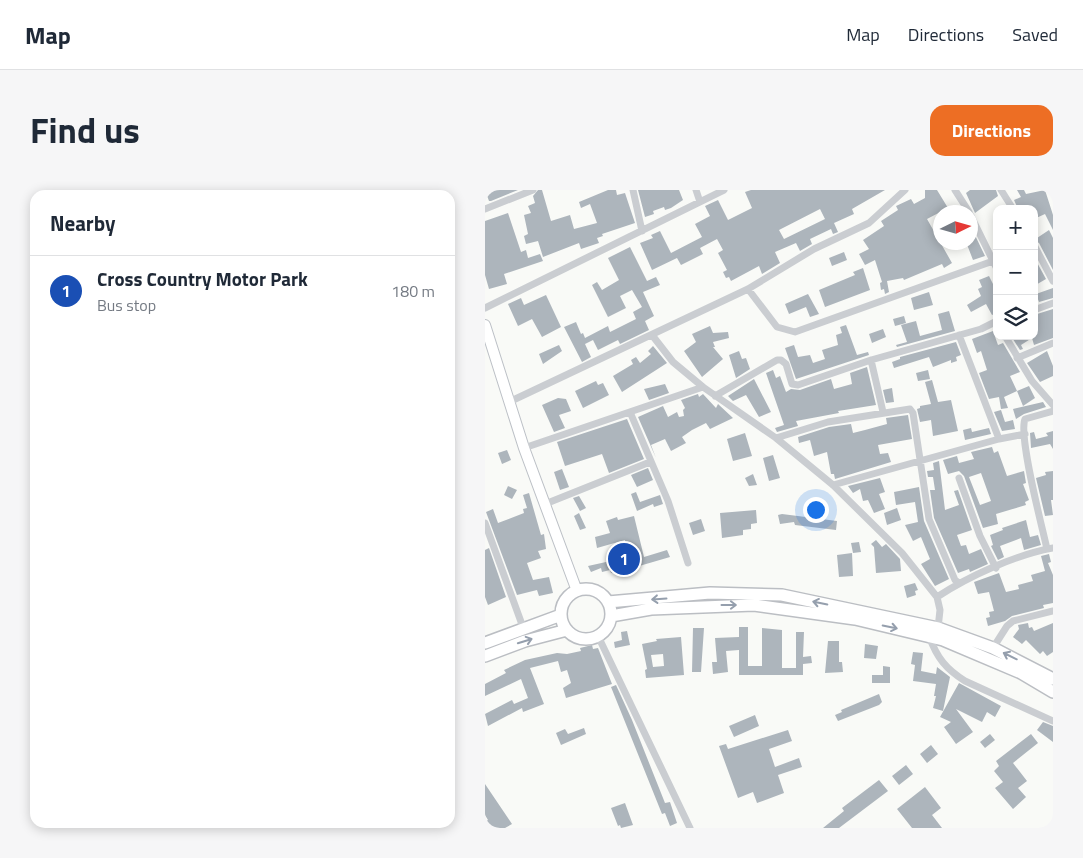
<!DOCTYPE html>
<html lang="en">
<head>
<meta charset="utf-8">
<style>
  :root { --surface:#fff; --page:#f6f6f7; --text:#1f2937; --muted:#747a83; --line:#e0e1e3; --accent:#ed6e24 }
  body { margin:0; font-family:"Titillium Web",sans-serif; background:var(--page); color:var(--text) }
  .controls { position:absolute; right:15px; top:15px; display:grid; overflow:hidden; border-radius:10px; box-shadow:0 2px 12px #0003 }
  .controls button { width:45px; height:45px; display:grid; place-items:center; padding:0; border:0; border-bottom:1px solid var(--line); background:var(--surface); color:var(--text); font:25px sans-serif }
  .compass { position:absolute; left:448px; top:15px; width:45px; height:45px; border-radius:50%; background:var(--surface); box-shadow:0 2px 12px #0003; rotate:85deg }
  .you { position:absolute; left:330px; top:319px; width:18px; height:18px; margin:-12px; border:4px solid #fff; border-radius:50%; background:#1a73e8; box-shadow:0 0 0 8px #1a73e833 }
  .badge { display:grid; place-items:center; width:32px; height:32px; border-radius:50%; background:var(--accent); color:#fff; font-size:16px; font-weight:700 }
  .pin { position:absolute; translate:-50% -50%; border:2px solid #fff; box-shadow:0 1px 5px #0006 }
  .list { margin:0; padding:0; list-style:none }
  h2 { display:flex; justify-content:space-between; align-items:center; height:65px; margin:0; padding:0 20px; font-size:21px }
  h2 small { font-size:16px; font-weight:400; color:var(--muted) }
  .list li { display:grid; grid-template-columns:32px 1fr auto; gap:15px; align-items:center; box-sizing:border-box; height:70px; padding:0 20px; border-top:1px solid var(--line) }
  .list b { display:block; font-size:19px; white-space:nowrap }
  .list p { margin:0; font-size:16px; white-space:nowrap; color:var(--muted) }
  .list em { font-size:16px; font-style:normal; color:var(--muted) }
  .icon { flex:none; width:28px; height:28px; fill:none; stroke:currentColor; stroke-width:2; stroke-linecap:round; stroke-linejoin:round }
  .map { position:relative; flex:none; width:568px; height:638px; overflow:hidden; border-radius:15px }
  header { display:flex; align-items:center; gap:30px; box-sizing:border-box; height:70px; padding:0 25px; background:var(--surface); border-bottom:1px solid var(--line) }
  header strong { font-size:24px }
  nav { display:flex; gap:28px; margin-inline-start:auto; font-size:18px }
  .intro { display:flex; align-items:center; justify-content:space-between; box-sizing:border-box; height:120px; padding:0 30px }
  h1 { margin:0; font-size:35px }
  .button { padding:12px 22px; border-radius:15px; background:var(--accent); color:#fff; font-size:18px; font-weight:700 }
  main { display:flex; gap:30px; padding:0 30px }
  aside { flex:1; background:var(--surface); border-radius:15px; box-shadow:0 2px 12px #0003 }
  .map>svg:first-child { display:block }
  .building { fill:#adb5bc; fill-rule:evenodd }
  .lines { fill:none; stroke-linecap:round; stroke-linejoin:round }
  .secondary-casing { stroke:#bcc0c6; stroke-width:12 }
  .primary-casing { stroke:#bbbec3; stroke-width:14 }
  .street { stroke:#cacdd1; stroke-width:7 }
  .secondary { stroke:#fff; stroke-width:10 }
  .primary { stroke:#fff; stroke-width:11 }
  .oneway { stroke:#959fad }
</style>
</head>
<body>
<header>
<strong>Map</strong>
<nav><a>Map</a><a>Directions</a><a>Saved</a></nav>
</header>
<div class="intro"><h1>Find us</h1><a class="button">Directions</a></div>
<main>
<aside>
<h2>Nearby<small></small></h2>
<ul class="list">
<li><span class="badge" style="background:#1a4fb4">1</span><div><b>Cross Country Motor Park</b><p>Bus stop</p></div><em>180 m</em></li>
</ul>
</aside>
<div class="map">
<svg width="568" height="638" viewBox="0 0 568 638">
  <rect width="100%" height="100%" fill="#f9faf7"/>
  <!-- building -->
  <path class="building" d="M0 0H33L6 11H4Z
    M53 0H57L66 31 85 25 89 39 112 33 105 14 96 18 94 12 123 0H131L132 5 140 3 150 33 117 44 118 46 112 48 114 53 96 59 94 53 58 67 53 51 41 54 39 46 43 44 39 25 46 23 43 16 50 13 48 6Z
    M153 0H194L198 10 186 18 180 20 179 17 168 21 169 24 160 27Z
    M266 0H400L367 19 369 24 349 33 353 42 348 44 346 39 325 49 327 54 315 61 311 53 290 62 295 73 277 84 274 76 246 91 244 87 241 88 238 82 242 80 233 63 238 60 232 49 215 58 218 64 196 75 192 68 167 80 155 53 168 48 166 45 175 41 186 63 217 47 210 34 225 26 220 16 233 10 243 30 267 18 260 2ZM335 19 340 29 299 49 294 40Z
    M440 0H452L463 18 442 29 467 73 459 78 457 74 419 90 418 88 402 91 404 102 400 104 399 99 396 100 395 93 397 92 390 70 380 75 374 64 384 59 378 50 399 36 396 31 413 20 411 16 426 9 429 14 440 8Z
    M485 0H511L513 6 490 23 481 3Z
    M532 0H539L541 4 560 0 568 25V40L560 24 549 29V19H544L541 15 533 19 529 10 536 7Z
    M23 23 36 62 41 60 43 68 55 64 58 71 19 84 22 94 4 99 0 85V31Z
    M486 37 500 66 488 70 481 52H486Z
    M564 40 568 48V80L554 53 549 50Z
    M145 57 162 91 171 87 175 95 158 102 169 126 160 131 164 140 135 154 133 150 113 160 108 150 100 154 106 167 97 172 79 137 91 132 96 144 98 143 100 148 123 136 125 142 151 129 148 122 157 117 147 100 135 106 141 118 123 127 107 95 112 92 117 100 134 90 123 68Z
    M359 62 362 70 347 76 344 68Z
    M549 67 561 89 549 96Z
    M378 78 385 100 340 117 334 100 370 85 368 82Z
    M504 86 512 102V123L507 125 501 114 486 122 482 115 496 106 493 99 497 97 494 90Z
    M568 98V108L554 112 551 104Z
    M444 102 448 115 429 120 426 108Z
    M323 104 334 124 325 127 321 117 304 124 300 114Z
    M61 105 76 137 57 147 47 129 33 136 23 114 36 108 39 115Z
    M568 119V148L549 155 547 148 536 155 538 159 535 160 526 146H549V125Z
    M464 121 470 141 412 157 411 155 422 152 416 135 431 131 435 146 457 140 453 124Z
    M419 126 421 133 410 136 408 129Z
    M361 135 372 165 383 162 384 165 311 189 300 158 309 155 313 167 325 165 328 173 340 169 337 160 353 155 351 145 357 143 355 137Z
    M225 136 228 143 243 142 244 148 228 152 230 157H228L238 169 217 187 199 161 211 152 207 144Z
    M398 139 401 147 387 153 384 144Z
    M508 141 513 155 518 153 535 182 525 186 532 201 519 207 523 218 516 219 514 207 504 209 494 183 502 180 496 161 492 163 487 149Z
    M471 152 476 165 471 167 472 171 466 173V170L448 177 444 167 409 178 407 172 415 169V167Z
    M74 155 77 161 58 174 54 164Z
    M168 156 182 173 137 202 128 186 148 174 146 170 151 167 155 173 166 164 163 161Z
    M254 161 257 169 261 168 265 179 251 188 244 165Z
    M562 161 568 176V186L555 192 542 173Z
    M382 177 391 215 353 221 354 223 311 231 313 236 292 242 290 238 299 235 281 183 288 180 291 188 295 186 301 202 306 199 315 200 346 189 349 199 367 194 365 183Z
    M443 180 445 189 433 191 431 183Z
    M269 189 286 222 274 227 261 205 248 211 243 206Z
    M447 190 453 212 466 210 473 241 448 246 446 230 435 232 432 219 435 218V216L446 214 440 192Z
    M111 191 113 195 118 193 124 205 98 218 90 201Z
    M180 194 184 203 164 210 159 199Z
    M544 196 550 208 538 216 532 201Z
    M407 198 409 212 401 213 398 200Z
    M213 204 214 207 218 204 231 218 233 214 248 228 225 239 221 233 207 240 197 247 201 253 186 261 180 249 166 255 171 268 153 227 178 216 183 227 192 222 194 227 199 226 198 220 200 218 196 210Z
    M73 208 81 209 86 221 74 225 80 238 69 242 57 215Z
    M558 212 561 217 539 224 531 229 528 219Z
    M516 220 520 232 528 230 530 239 517 241 509 222Z
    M423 225 427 249 393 255 395 264 403 263 406 272 350 289 349 284H346L342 262 329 266 325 250 314 253 313 247 344 237 366 234 368 243 380 240 402 234 401 228Z
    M142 229 159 269 124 283 117 264 80 276 72 252Z
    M486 238 487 242 504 238 506 244 480 250 478 240Z
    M568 241V259L565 254 546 258 545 243 549 242 551 249 563 246 561 243Z
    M260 243 267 266 248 271 242 249Z
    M507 257 509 263 513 261 522 286 539 281 541 293 538 294 544 310 540 312 541 315 511 324 513 334 498 338 479 286 474 281 463 284 458 270 472 266 474 273 489 269 486 262ZM496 283 506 311 495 315 484 287Z
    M22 260 26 270 17 274 13 263Z
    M288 265 295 288 284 291 278 268Z
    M454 271 460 320 474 315 469 301 473 300 487 340 472 345 476 356 481 355 484 364 496 359 503 374 485 382 484 379 473 383 449 328 445 300H450L448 287H443L442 281 449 280 448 273Z
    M163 278 168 290 152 297 146 285Z
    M77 279 84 297 75 300 69 282Z
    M568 281V310H566L568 325 560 326 551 288 561 285 560 282Z
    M268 284 272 295 264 296 260 288Z
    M395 288 400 302 394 304 400 319 389 323 383 310 378 311 375 299 368 303 363 296Z
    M23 296 32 300 27 309 19 305Z
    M434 297 439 331 464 389 450 396 436 374 445 369 436 347 428 351 420 335 433 332 430 312 411 315 409 302Z
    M151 302 155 312 175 305 178 314 169 317 168 314 152 321 146 304Z
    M44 303 56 345 59 344 61 359 53 361 56 368 42 373 48 390 64 387 68 403 54 406 52 400 32 405 1 322 8 319 13 333 39 323 38 319 42 318 38 305Z
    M94 306 101 318 95 321 88 308Z
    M412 318 416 330 402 335 399 323Z
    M271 320 272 333 266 334V339L258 340V345L237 348 235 323Z
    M94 323 101 338 95 340 89 326Z
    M297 324 352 331 351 340 310 335 309 332 295 334 293 325Z
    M149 326 159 367 182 360 185 367 144 379 140 350 112 358 110 347 125 343 121 331 132 327 133 330Z
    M216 329 220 341 208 345 204 333Z
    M541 330 545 347 553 345 556 355 539 360 536 348 515 356 519 367 513 370 506 356 508 355 505 345 518 340 517 338Z
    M391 350 397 357 401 354 415 369 416 381 391 383 389 357 386 354Z
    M374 352 376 362 368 363 366 353Z
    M4 358 21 407 3 415 0 407V360Z
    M367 363 368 386 354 387 352 365Z
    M564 364 566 372 563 373 568 385V413L558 415 559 418 527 426 520 431 503 436 501 428 505 427 504 422 509 421 504 402 493 404 489 392 514 383 521 402 534 399 533 395 548 391 546 385 560 381 556 366Z
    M130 370 132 381 126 383 125 380 117 382 116 378 106 382 103 376Z
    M430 393 433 400 430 401 431 405 422 408 419 396Z
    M543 433 544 438 547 437 549 441 568 433V462L562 466 558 461 555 464 541 450 537 454 528 447 534 439 533 435Z
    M254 437H263V476H277V438L297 440V478H311V442H319L318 467 326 466 327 473 318 474V485H254V460L241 461 243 482 228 484 227 472H232L230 448 254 447Z
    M208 438H219L216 482H207Z
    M142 441 145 455 130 458 129 452 137 450 136 442Z
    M196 447 199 485 161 488 160 480 162 479 157 454 172 451 171 449ZM178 464 179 476 168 477 166 465Z
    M343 451H354V472H357L358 482 340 483Z
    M380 454 393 456 391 469 379 468Z
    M107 455 108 459 113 458 127 494 81 508 78 498 86 493 82 480 76 482 73 471 45 478 59 514 38 522 37 518 3 536 0 524 27 510 29 514 43 508 36 489 0 506V494L21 483 19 480 40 470 72 463 82 464 96 461 95 458Z
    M428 462 438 463 436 481 451 484 452 477 465 487 458 521 448 518 451 506H449L451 494 428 491 430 475 426 474Z
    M398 476 405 477V493H387V485H398Z
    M474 493 516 516 510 527 502 522 497 532 471 519 488 542 471 554 459 537 466 532 455 527Z
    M131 495 147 530 180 613 185 612 192 633 185 636 180 623 177 624 126 497Z
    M394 504 397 512 394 515 353 531 350 525 357 522 356 520Z
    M270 525 274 536 249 547 244 536Z
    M558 532 568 536V552L552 540Z
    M99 538 101 544 76 555 71 543 80 539 83 544Z
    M303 540 307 551 284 559 290 577 314 568 317 577 293 585 299 603 272 613 268 602 253 608 234 556 241 554 243 559Z
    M505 544 510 550 500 558 495 552Z
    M546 544 553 553 528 573 542 591 533 598 541 607 528 619 510 598 518 592 509 581 514 576 511 571Z
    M446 555 453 564 442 573 435 564Z
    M421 575 428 584 414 595 407 586Z
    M394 590 403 601 354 638H338L359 621 357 618Z
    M0 594 27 634 20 638H0V632L3 630 0 625Z
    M440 597 456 618 447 625 457 638H427L412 619Z
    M140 613 148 635 136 638 135 635 133 636 126 618Z"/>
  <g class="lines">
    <!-- secondary casing -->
    <g class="secondary-casing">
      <path id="secondary" d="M0 135 39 258 92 401"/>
    </g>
    <!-- primary casing -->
    <g class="primary-casing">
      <path id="primary" d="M76 424a25 25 0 1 1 50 0a25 25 0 1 1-50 0Z
        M123 412 225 403 297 405 453 438 508 458 568 489
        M126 426 166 419 269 415 370 429 458 450 536 483 568 502
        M0 453 76 425
        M0 466 40 451 82 440"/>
    </g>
    <!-- street -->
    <path class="street" d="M148 0 157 41
      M211 0 215 12
      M470 0 484 22
      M516 0 528 19
      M0 19 48 0
      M486 26 512 79
      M549 55 568 91
      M263 99 292 137 310 142 508 71
      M0 118 239 0
      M549 120 568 113
      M167 145 188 172 218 197 291 248 348 295 417 363 452 407 455 420 453 438
      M474 145 514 249
      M520 146 547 191 568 215
      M532 168 568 153
      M386 170 398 222
      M230 206 292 170H296L301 174 307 194 313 195 386 170 496 139 512 131
      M24 212 263 99 329 59 384 33 420 0
      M145 222 183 311 203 373
      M291 248 343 232 425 219 428 223 444 329 470 390 474 393
      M39 258 218 197
      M474 288 495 346 511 378
      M348 295 514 249 540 244
      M60 314 165 272
      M0 333 39 440
      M562 359C557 336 533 246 540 229L568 221
      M452 407C484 386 530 365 568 358
      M113 446 205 638
      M444 446C452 468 461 479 480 491L568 531
      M508 458 522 436 528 431 568 421"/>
    <!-- secondary -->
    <use href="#secondary" class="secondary"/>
    <!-- primary -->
    <use href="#primary" class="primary"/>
  </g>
  <!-- one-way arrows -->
  <defs><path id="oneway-shaft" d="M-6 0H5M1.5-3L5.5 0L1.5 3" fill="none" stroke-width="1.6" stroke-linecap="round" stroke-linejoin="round" transform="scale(1.25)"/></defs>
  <g class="oneway">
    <use href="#oneway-shaft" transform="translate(174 409) rotate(176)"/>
    <use href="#oneway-shaft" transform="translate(335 413) rotate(-168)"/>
    <use href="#oneway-shaft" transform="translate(244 415)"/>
    <use href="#oneway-shaft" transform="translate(405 437) rotate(12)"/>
    <use href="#oneway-shaft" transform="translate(40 451) rotate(-17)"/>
    <use href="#oneway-shaft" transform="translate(525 466) rotate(-154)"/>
  </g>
</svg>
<div class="controls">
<button>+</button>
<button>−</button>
<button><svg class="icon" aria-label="layers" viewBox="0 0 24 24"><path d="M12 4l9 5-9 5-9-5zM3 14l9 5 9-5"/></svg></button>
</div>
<svg class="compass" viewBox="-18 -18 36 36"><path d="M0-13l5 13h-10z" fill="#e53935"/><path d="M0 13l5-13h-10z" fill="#747a83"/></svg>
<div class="you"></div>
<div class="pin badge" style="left:139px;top:369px;background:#1a4fb4">1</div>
</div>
</main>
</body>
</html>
